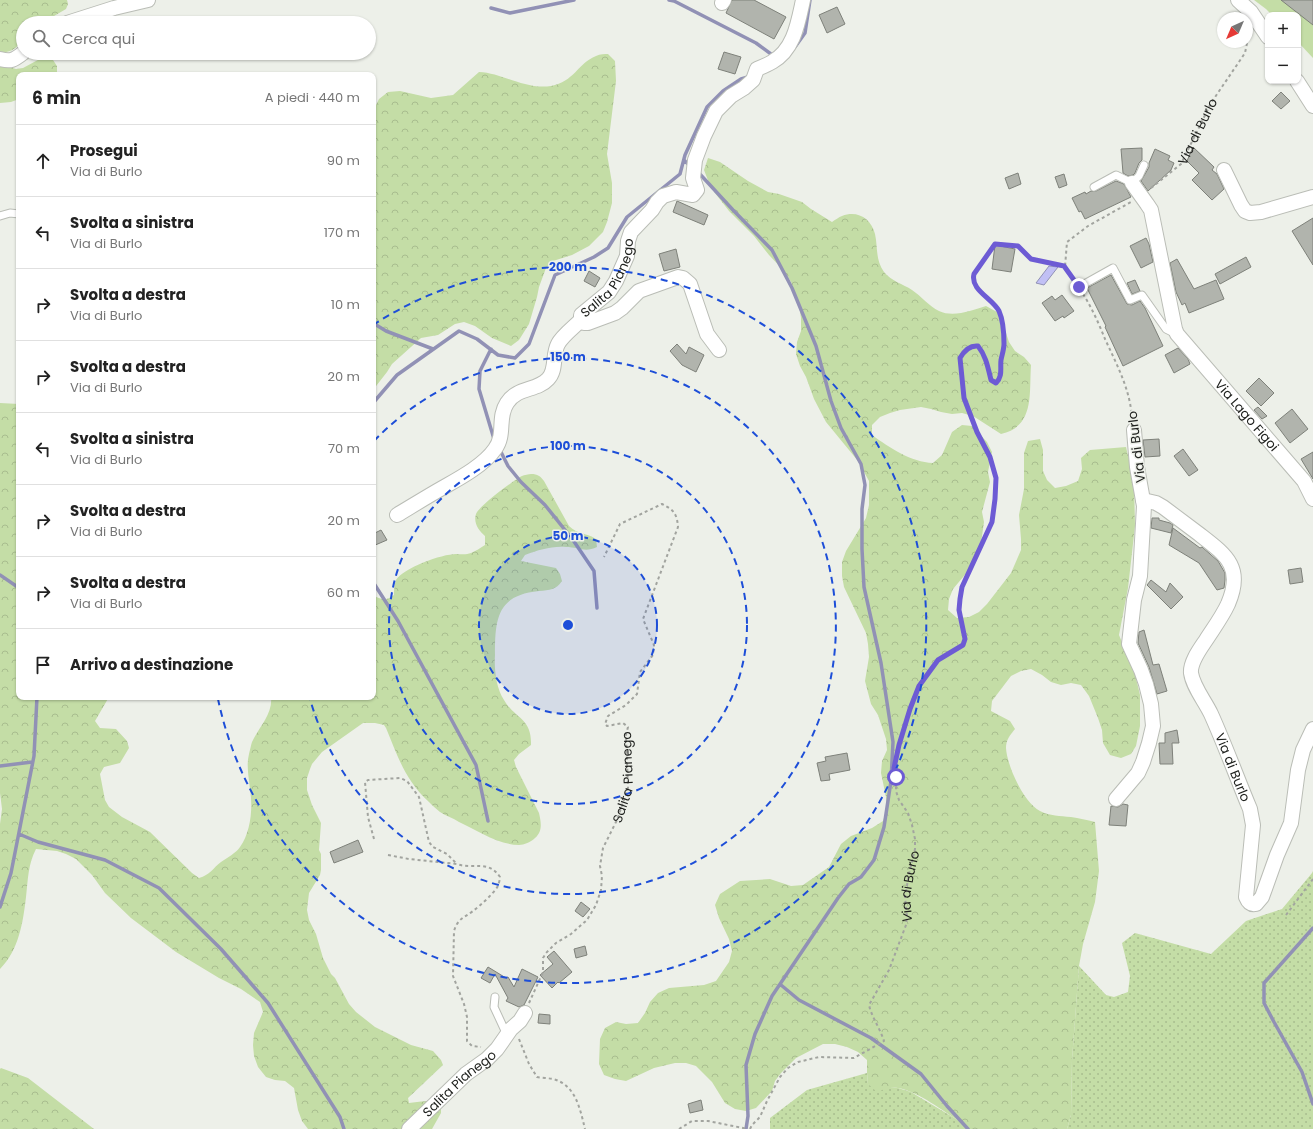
<!DOCTYPE html>
<html lang="it">
<head>
<meta charset="utf-8">
<style>
  :root { --surface:#fff; --page:#f2f2f2; --text:#222; --muted:#767676; --line:#e0e0e0 }
  body { margin:0; font-family:Poppins,sans-serif; background:var(--page); color:var(--text) }
  .controls { position:absolute; right:12px; top:12px; display:grid; overflow:hidden; border-radius:8px; box-shadow:0 1px 3px #0004 }
  .controls button { width:36px; height:36px; display:grid; place-items:center; padding:0; border:0; border-bottom:1px solid var(--line); background:var(--surface); color:var(--text); font:20px sans-serif }
  .compass { position:absolute; left:1217px; top:12px; width:36px; height:36px; border-radius:50%; background:var(--surface); box-shadow:0 1px 3px #0004; rotate:224deg }
  .stop { position:absolute; width:12px; height:12px; margin:-9px; border:3px solid #6d5bd4; border-radius:50%; background:#fff }
  .stop.end { background:#6d5bd4; border-color:#fff; box-shadow:0 1px 4px #0008 }
  .list { margin:0; padding:0; list-style:none }
  h2 { display:flex; justify-content:space-between; align-items:center; height:52px; margin:0; padding:0 16px; font-size:17px }
  h2 small { font-size:13px; font-weight:400; color:var(--muted) }
  .list li { display:grid; grid-template-columns:26px 1fr auto; gap:12px; align-items:center; box-sizing:border-box; height:72px; padding:0 16px; border-top:1px solid var(--line) }
  .list b { display:block; font-size:15px; white-space:nowrap }
  .list p { margin:0; font-size:13px; white-space:nowrap; color:var(--muted) }
  .list em { font-size:13px; font-style:normal; color:var(--muted) }
  .icon { flex:none; width:22px; height:22px; fill:none; stroke:currentColor; stroke-width:2; stroke-linecap:round; stroke-linejoin:round }
  .map { position:relative; flex:none; width:1313px; height:1129px; overflow:hidden }
  .search { position:absolute; background:var(--surface); box-shadow:0 1px 3px #0004; left:16px; top:16px; width:360px; height:44px; display:flex; align-items:center; gap:10px; box-sizing:border-box; padding:0 14px; border-radius:22px; color:var(--muted); font-size:15px }
  .panel { position:absolute; background:var(--surface); box-shadow:0 1px 3px #0004; left:16px; top:72px; width:360px; height:628px; border-radius:8px }
  .map>svg:first-child { display:block }
  .grass { fill:url(#grass-dots) }
  .forest { fill:url(#forest-crowns) }
  .garden { fill:#c4dda6 }
  .water { fill:#c1c0f5; stroke:#9191b5 }
  .lines { fill:none; stroke-linecap:round; stroke-linejoin:round }
  .stream { stroke:#9191b5; stroke-width:3.5 }
  .building { fill:#b1b4ad; stroke:#7e817a }
  .lane-casing { stroke:#babdb6; stroke-width:9 }
  .street-casing { stroke:#babdb6; stroke-width:16 }
  .path { stroke:#a2a49f; stroke-width:2; stroke-dasharray:3 3; stroke-linecap:butt }
  .lane { stroke:#fff; stroke-width:7 }
  .street { stroke:#fff; stroke-width:14 }
  .route { stroke:#6d5bd4; stroke-width:5 }
  .ring { fill:none; stroke:#1d4ed8; stroke-width:2; stroke-dasharray:7 5 }
  .labels { text-anchor:middle; stroke-width:3; stroke-linejoin:round; paint-order:stroke }
  .street-label { font-size:13px; fill:#20221f; stroke:#edf0e9 }
  .centre { fill:#1d4ed8; stroke:#edf0e9; stroke-width:2 }
  .ring-label { font-size:12px; text-anchor:middle; font-weight:bold; fill:#1d4ed8; stroke:#edf0e9; stroke-width:3; stroke-linejoin:round; paint-order:stroke }
</style>
</head>
<body>
<div class="map">
<svg width="1313" height="1129" viewBox="0 0 1313 1129">
  <defs>
    <pattern id="grass-dots" width="8" height="8" patternUnits="userSpaceOnUse"><rect width="8" height="8" fill="#c4dda6"/><path d="M2 2h.1M6 6h.1" fill="none" stroke="#a8bd8e" stroke-width="1.8" stroke-linecap="round"/></pattern>
    <pattern id="forest-crowns" width="20" height="18" patternUnits="userSpaceOnUse"><rect width="20" height="18" fill="#c4dda6"/><path d="M2 6a3 3 0 1 1 6 0M12 15a3 3 0 1 1 6 0" fill="none" stroke="#a8bd8e"/></pattern>
  </defs>
  <rect width="100%" height="100%" fill="#edf0e9"/>
  <!-- grass -->
  <path class="grass" d="M1313 871V1129H1067L1071 1115 1072 1060 1079 966 1106 995 1114 997 1128 992 1130 976 1122 943 1135 933 1211 954 1246 921 1282 909 1312 873Z
    M867 1073 868 1084 887 1088H898L911 1092 961 1122 968 1129H770V1118L807 1090Z"/>
  <!-- forest -->
  <path class="forest" d="M0 0H67L68 4 66 9 42 23H23V40C16 48 12 53 0 52Z
    M49 54 57 66V75H19V99L11 102 0 103V64L16 69 23 68Z
    M608 54 615 61 616 81 607 154 612 183V203L607 222 603 232 589 246 572 255 553 261 546 268 539 287 537 297 529 324 519 340 511 346 492 338 475 326 464 322 455 324 438 335 421 338 392 364 387 372 373 390V111L379 99 388 92 400 91 431 98 453 95 479 72C503 73 525 90 551 86 574 82 578 63 596 56 600 54 605 54 608 54Z
    M708 158 720 162 748 181 768 192 779 194 802 202 811 209 832 222C835 220 839 217 842 216 857 210 871 218 875 234 878 247 875 259 884 272 891 281 903 284 912 290 921 296 929 306 939 311 954 318 972 310 986 306L997 312 1002 321 1009 342 1015 351 1024 357 1031 365C1029 394 1035 426 1001 434L973 416 962 413 952 414 941 412 931 409 921 407 900 410 890 413 880 417 872 425V435C890 448 911 462 933 463L942 455 952 432 962 425 972 426 987 442 992 452 988 472 990 482 982 512 984 522 981 543 974 564 953 589 949 599 948 610 957 618 969 617 979 612 987 604 1011 573 1021 550V539L1019 515 1024 489V453L1028 441 1040 439 1043 450V471L1047 480 1055 488 1066 486 1078 481 1082 469 1081 458 1090 450 1126 447 1134 482 1135 526 1128 588 1119 635 1135 674 1140 695V726L1136 746 1131 754 1121 758 1110 755 1103 743 1102 730 1098 718 1089 696 1081 685 1071 683 1061 685 1051 682 1042 675 1031 669 1021 671 1011 676 992 701 991 711 1010 721 1015 729C1010 735 1006 740 1006 748 1007 766 1024 803 1040 811 1050 816 1060 816 1071 817 1079 818 1087 820 1095 822L1099 871 1095 902 1083 944 1079 966 1072 1060 1071 1115 1067 1129H968L961 1122C944 1112 918 1091 898 1088 891 1087 884 1089 877 1092L868 1084 867 1073V1060L858 1052 847 1047 835 1044H823L796 1058 781 1073 775 1081 772 1091 756 1108 746 1111 735 1109 725 1103 712 1082 696 1066 686 1063H675L654 1068 626 1081 615 1079 604 1075 599 1064 600 1039 605 1028 616 1022 626 1024 638 1023 645 1013 650 1002 658 993 669 988 704 985 716 981 729 962 732 951 729 939 719 918 715 905 720 894 740 881 770 879 791 886 803 885 829 867 841 844 851 836 872 828 883 821 887 809 886 797 881 773 882 761 887 750 886 739 878 715 871 704 865 681 869 657 868 644 866 633 844 587 842 576V562L846 551 866 518 869 505V481L858 461 826 422 814 399 806 377 800 366 796 354 797 342 801 331V318L799 305 791 282 785 272 769 255 754 236 729 211 715 193 709 183 704 170Z
    M0 403 19 404V697H109L95 721 100 728 116 729 127 741 129 748 120 763 104 767 100 774 105 800 109 807 122 817 150 832 192 873 199 878C210 875 213 868 221 862 228 857 236 853 240 847 251 832 253 807 250 790 249 778 246 765 249 754 250 750 251 745 252 742 259 727 273 714 271 697H373V595C381 600 386 601 394 595 394 590 394 585 396 580 403 568 442 554 456 554 461 554 466 555 471 553 476 551 480 548 485 545V536C479 531 473 523 476 514 479 506 514 480 522 476 524 475 529 474 531 474 538 474 540 476 544 481L569 526C578 535 585 532 596 539L597 547C585 553 578 547 566 547 551 546 539 550 525 555L521 561 556 568 560 574 562 581C556 590 550 590 539 591 497 595 495 619 495 655 494 668 496 688 504 700 515 719 532 718 531 745L519 754 514 760 516 767 539 813C541 822 543 831 535 838 531 842 524 845 519 845 499 845 476 830 459 822 453 818 446 816 440 812 436 809 432 805 429 802 405 780 398 757 386 728L384 725 375 723H363L322 752 312 764 310 769 307 778V790L312 805 321 823 319 850 321 854V870L320 875 309 893 307 910 309 920 316 934 323 958 331 974 335 978 349 1004 356 1012 375 1027 411 1045 433 1051 441 1060 443 1065 408 1098 409 1103C420 1102 433 1098 441 1108V1113L432 1129H308L302 1121 298 1110 294 1088 285 1081 275 1080 266 1077 258 1067 254 1056 253 1045 254 1033 263 1012 260 1002 241 989 219 978 176 952 131 918 105 893 92 875 76 859 66 854 57 851 36 849C28 864 28 880 26 897 23 922 19 950 0 969V824L2 809 0 793Z
    M1 1068 28 1078 94 1129H0V1069Z"/>
  <!-- garden -->
  <path class="garden" d="M1254 0H1313V58L1298 42V15H1272L1266 9Z"/>
  <!-- water -->
  <path class="water" d="M1049 266 1058 267 1044 285 1036 283Z"/>
  <g class="lines">
    <!-- stream -->
    <path class="stream" d="M669 0 674 1 756 43 775 57
      M491 8 510 13 574 0
      M795 47 805 33 810 0
      M684 160 690 166
      M698 172 733 210 772 250 792 288 816 346 831 401 841 428 861 464 865 485 862 509V549L864 587 881 663 893 742 891 781 884 827 874 860 861 877 849 884 838 898 772 996 755 1034 746 1065 748 1116 746 1129
      M373 323 386 331 433 349
      M491 349 480 371 479 389 494 439
      M373 403 397 375 459 331 477 339 498 355 515 358 529 344 555 275 594 257 608 248 627 217 680 174 685 155 707 107 723 91 741 79 748 77
      M499 448 508 466 521 482 545 505 573 540 594 571 597 608
      M0 575 19 588
      M373 582 398 621 476 765 488 821
      M0 766 32 762
      M19 834 38 842 105 860 159 888 221 949 268 1003 340 1117 344 1129
      M0 907 11 873 34 756 37 697
      M1313 928 1264 983V1003L1274 1022 1302 1072 1313 1104
      M781 985 799 1000 871 1038 921 1074 947 1106 968 1129"/>
  </g>
  <!-- building -->
  <path class="building" d="M732 0H754L786 17 774 39 726 13Z
    M1281 0H1313V25Z
    M837 7 845 24 827 33 819 15Z
    M724 52 741 57 735 74 718 69Z
    M1281 92 1290 101 1281 109 1272 101Z
    M1193 147 1214 167 1212 170 1217 174 1224 189 1212 200 1192 180 1199 173 1187 161Z
    M1142 148V160L1139 163 1135 173 1133 175 1128 176 1123 173 1121 149Z
    M1155 149 1170 156 1168 160 1174 163 1171 170 1148 191 1141 181 1149 167V163Z
    M1018 173 1021 184 1009 189 1005 178Z
    M1064 174 1067 185 1059 188 1055 177Z
    M1116 181 1124 184 1131 197 1085 219 1081 211 1079 212 1072 198 1085 192 1086 194 1091 191H1096Z
    M677 201 708 215 704 225 673 212Z
    M1313 218V265L1292 231Z
    M1146 238 1149 244 1153 262 1141 268 1130 246Z
    M995 245 1015 249 1011 272 992 269Z
    M676 249 680 267 664 271 659 254Z
    M1246 257 1251 267 1220 284 1215 274Z
    M1177 259 1194 289 1216 280 1224 299 1189 313 1185 303 1182 305 1176 292 1170 263Z
    M589 271 600 278 595 287 584 281Z
    M1111 275 1127 304 1132 305 1140 301 1145 308 1163 346 1123 366 1105 327 1106 326 1087 288Z
    M1135 280 1140 291 1132 294 1127 283Z
    M1062 295 1074 311 1064 318 1063 316 1055 321 1042 303 1052 296 1055 300Z
    M677 344 686 354 689 347 704 355 696 372 682 365 670 351Z
    M1178 348 1188 359 1190 364 1174 373 1165 355Z
    M1259 378 1274 393 1261 406 1246 391Z
    M1258 407 1267 416 1262 419 1254 410Z
    M1292 409 1308 429 1290 443 1275 423Z
    M1159 439 1160 456 1145 457 1143 440Z
    M1183 449 1198 470 1189 476 1174 456Z
    M1313 452V479L1301 459Z
    M1152 518H1159V520L1170 523 1173 525 1171 533 1151 528Z
    M1173 528 1200 548 1202 547 1218 561 1225 573V580L1224 588 1217 590 1199 563 1169 545Z
    M381 530 387 540 373 546V534Z
    M1301 568 1303 582 1290 584 1288 570Z
    M1151 580 1166 592 1170 583 1183 597 1171 609 1147 585Z
    M1144 630 1153 665 1159 664 1167 691 1157 694 1149 667 1138 643 1139 632Z
    M1177 730 1179 743H1172L1173 764H1160L1159 743H1165V733Z
    M847 753 850 770 829 774 830 780 821 781 817 763 826 761 825 757Z
    M1123 804 1128 805 1126 826 1109 825 1111 806 1118 807Z
    M358 840 363 852 334 863 330 852Z
    M581 902 590 909 583 917 575 911Z
    M585 946 587 955 576 958 574 949Z
    M554 951 572 972 559 983 558 982 552 988 540 975 553 964 547 957Z
    M488 967 506 978 508 977 514 987 522 969 538 977 524 1005 519 1007 506 1001 508 998 495 974 490 983 481 978Z
    M539 1014 550 1015V1024L538 1023Z
    M701 1100 703 1110 690 1113 688 1104Z"/>
  <g class="lines">
    <!-- lane casing -->
    <g class="lane-casing">
      <path id="lane" d="M1094 187 1116 175 1132 183 1139 176 1144 165
        M0 216 10 213 19 214
        M1079 287 1113 268 1130 300 1142 295 1166 329 1176 334
        M495 997 494 1007 507 1035"/>
    </g>
    <!-- street casing -->
    <g class="street-casing">
      <g id="street">
        <path d="M1238 0 1251 12 1268 37"/>
        <path d="M722 3 724 0"/>
        <path d="M67 23 114 8 148 0"/>
        <path d="M0 59C11 62 14 60 23 53"/>
        <path d="M1297 81 1313 106"/>
        <path d="M1224 170 1241 205 1245 211 1250 213 1261 212 1313 197"/>
        <path id="s4" d="M1132 183 1147 204 1151 210 1175 329 1177 334 1304 481 1313 499"/>
        <path id="s5" d="M719 350 707 334 690 284 683 278 678 277 639 291 622 308 615 313 588 323H584L581 320V315L609 292 616 281 627 256 628 241 631 232 652 210 657 202 663 196 676 192 693 195 697 190 693 178 695 160 704 136 716 111 731 96 744 88 753 80 757 69C762 67 767 65 772 62 794 50 798 23 803 0"/>
        <path id="s6" d="M1143 500 1156 503 1163 507C1175 516 1187 525 1199 534 1226 555 1244 567 1228 604 1222 617 1213 629 1206 640 1200 649 1190 662 1191 673 1193 687 1205 701 1211 714 1225 745 1237 778 1250 809L1253 825 1246 897C1248 902 1251 905 1256 904L1262 897 1277 855 1291 823 1298 770 1303 750 1313 729"/>
        <path d="M397 515C412 506 428 496 444 487 460 478 484 465 495 449 506 434 497 418 507 403 517 387 537 391 548 379 557 370 552 355 558 344 562 336 574 327 581 320"/>
        <path d="M1116 799 1138 773 1143 762 1149 743 1153 726 1151 704 1146 684 1141 670 1129 644 1134 600 1140 576 1144 506 1137 467 1134 430"/>
        <path id="s7" d="M409 1129 466 1074 487 1059 497 1049 511 1029 520 1021 525 1013"/>
      </g>
    </g>
    <!-- path -->
    <g class="path">
      <path id="s1" d="M1151 188 1181 164 1211 103 1245 53 1249 33"/>
      <path d="M1074 281 1065 267 1067 242 1088 226 1131 202"/>
      <path d="M1083 294C1092 308 1099 324 1105 339 1117 365 1130 389 1132 418"/>
      <path d="M374 839 368 817 365 782 368 780 400 778 407 781 419 797 429 842 433 847 447 854 456 863"/>
      <path d="M388 855 409 859 457 864C473 870 488 859 500 877 500 879 499 883 498 886 493 894 481 905 473 911 464 918 458 918 454 931L453 976 464 1004 467 1017V1041L472 1046 481 1047"/>
      <path d="M1286 915 1313 879"/>
      <path id="s2" d="M529 1003 543 972V958L546 953 556 943 571 934 587 920 596 905 601 890 602 876 600 866 603 848 617 820 628 788 626 735 628 727 623 723 607 726 605 724 608 716 626 705 637 694 640 672 653 655 654 645 643 619 678 527C677 514 674 510 662 504L620 524 604 557"/>
      <path d="M519 1039 529 1064 537 1077C542 1078 548 1078 553 1079 576 1085 580 1109 585 1129"/>
      <path d="M679 1129 692 1121H708L748 1129"/>
      <path id="s3" d="M750 1129 752 1125 760 1117 767 1101 780 1077 788 1068 798 1062 819 1057 854 1058 884 1041C880 1028 872 1018 869 1005L889 970 906 925 907 917 905 897 909 874 915 849V839L912 825 908 813 899 800 896 791V777L894 768 899 745 910 709 919 686 939 660 963 645 965 639 959 610 960 599 962 587 992 522 995 499 996 478 990 457 977 432 964 398 962 382 960 358 964 352 969 348 974 346H978C986 356 988 368 991 380L996 383C1003 376 1000 368 1001 360 1002 355 1004 349 1004 344 1004 334 1003 320 999 311 992 298 970 290 974 274L995 244 1018 246 1031 259 1065 267"/>
    </g>
    <!-- lane -->
    <use href="#lane" class="lane"/>
    <!-- street -->
    <use href="#street" class="street"/>
  </g>
  <g class="lines">
    <!-- route -->
    <path class="route" d="M896 777 894 768 899 745 910 709 919 686 938 660 963 645 965 639 959 610 960 599 962 587 992 522 995 499 996 478 990 457 977 432 964 398 960 358C964 351 969 345 978 346 986 356 988 368 991 380L996 383C1003 376 1000 368 1001 360 1002 355 1004 349 1004 344 1004 334 1003 320 999 311 992 298 970 290 974 274L995 244 1018 246 1031 259 1064 266 1079 287"/>
  </g>
  <!-- distance rings -->
  <circle cx="568" cy="625" r="89" fill="#1d4ed8" fill-opacity=".12"/>
  <g class="ring">
    <circle cx="568" cy="625" r="89"/>
    <circle cx="568" cy="625" r="179"/>
    <path d="M374 441A268 268 0 1 1 310 699"/>
    <path d="M373 325A358 358 0 1 1 218 699"/>
  </g>
  <g class="labels">
    <!-- street labels -->
    <g class="street-label">
      <text dy="5" stroke="none"><textPath href="#s1" startOffset="75">Via di Burlo</textPath></text>
      <text dy="5" stroke="none"><textPath href="#s5" startOffset="251">Salita Pianego</textPath></text>
      <text dy="5" stroke="none"><textPath href="#s4" startOffset="267">Via Lago Figoi</textPath></text>
      <text transform="translate(1136 447) rotate(-97)" y="5">Via di Burlo</text>
      <text dy="5" stroke="none"><textPath href="#s6" startOffset="334">Via di Burlo</textPath></text>
      <text dy="5" stroke="none"><textPath href="#s2" startOffset="258">Salita Pianego</textPath></text>
      <text dy="5" stroke="none"><textPath href="#s3" startOffset="342">Via di Burlo</textPath></text>
      <text dy="5" stroke="none"><textPath href="#s7" startOffset="68">Salita Pianego</textPath></text>
    </g>
  </g>
  <circle cx="568" cy="625" r="6" class="centre"/>
  <g class="ring-label">
    <text x="568" y="271">200 m</text>
    <text x="568" y="361">150 m</text>
    <text x="568" y="450">100 m</text>
    <text x="568" y="540">50 m</text>
  </g>
</svg>
<div class="controls">
<button>+</button>
<button>−</button>
</div>
<svg class="compass" viewBox="-18 -18 36 36"><path d="M0-13l5 13h-10z" fill="#e53935"/><path d="M0 13l5-13h-10z" fill="#767676"/></svg>
<div class="stop" style="left:896px;top:777px"></div>
<div class="stop end" style="left:1079px;top:287px"></div>
<div class="search"><svg class="icon" aria-label="search" viewBox="0 0 24 24"><circle cx="10" cy="10" r="6"/><path d="M15 15l6 6"/></svg>Cerca qui</div>
<section class="panel">
<h2>6 min<small>A piedi · 440 m</small></h2>
<ul class="list">
<li><svg class="icon" aria-label="ahead" viewBox="0 0 24 24"><path d="M12 20V5M6 11l6-6 6 6"/></svg><div><b>Prosegui</b><p>Via di Burlo</p></div><em>90 m</em></li>
<li><svg class="icon" aria-label="left" viewBox="0 0 24 24"><path d="M17 20v-9H6M10 6l-5 5 5 5"/></svg><div><b>Svolta a sinistra</b><p>Via di Burlo</p></div><em>170 m</em></li>
<li><svg class="icon" aria-label="right" viewBox="0 0 24 24"><path d="M7 20v-9h11M14 6l5 5-5 5"/></svg><div><b>Svolta a destra</b><p>Via di Burlo</p></div><em>10 m</em></li>
<li><svg class="icon" aria-label="right" viewBox="0 0 24 24"><path d="M7 20v-9h11M14 6l5 5-5 5"/></svg><div><b>Svolta a destra</b><p>Via di Burlo</p></div><em>20 m</em></li>
<li><svg class="icon" aria-label="left" viewBox="0 0 24 24"><path d="M17 20v-9H6M10 6l-5 5 5 5"/></svg><div><b>Svolta a sinistra</b><p>Via di Burlo</p></div><em>70 m</em></li>
<li><svg class="icon" aria-label="right" viewBox="0 0 24 24"><path d="M7 20v-9h11M14 6l5 5-5 5"/></svg><div><b>Svolta a destra</b><p>Via di Burlo</p></div><em>20 m</em></li>
<li><svg class="icon" aria-label="right" viewBox="0 0 24 24"><path d="M7 20v-9h11M14 6l5 5-5 5"/></svg><div><b>Svolta a destra</b><p>Via di Burlo</p></div><em>60 m</em></li>
<li><svg class="icon" aria-label="arrive" viewBox="0 0 24 24"><path d="M6 21V4h12l-3 4 3 4H6"/></svg><div><b>Arrivo a destinazione</b></div></li>
</ul>
</section>
</div>
</body>
</html>
